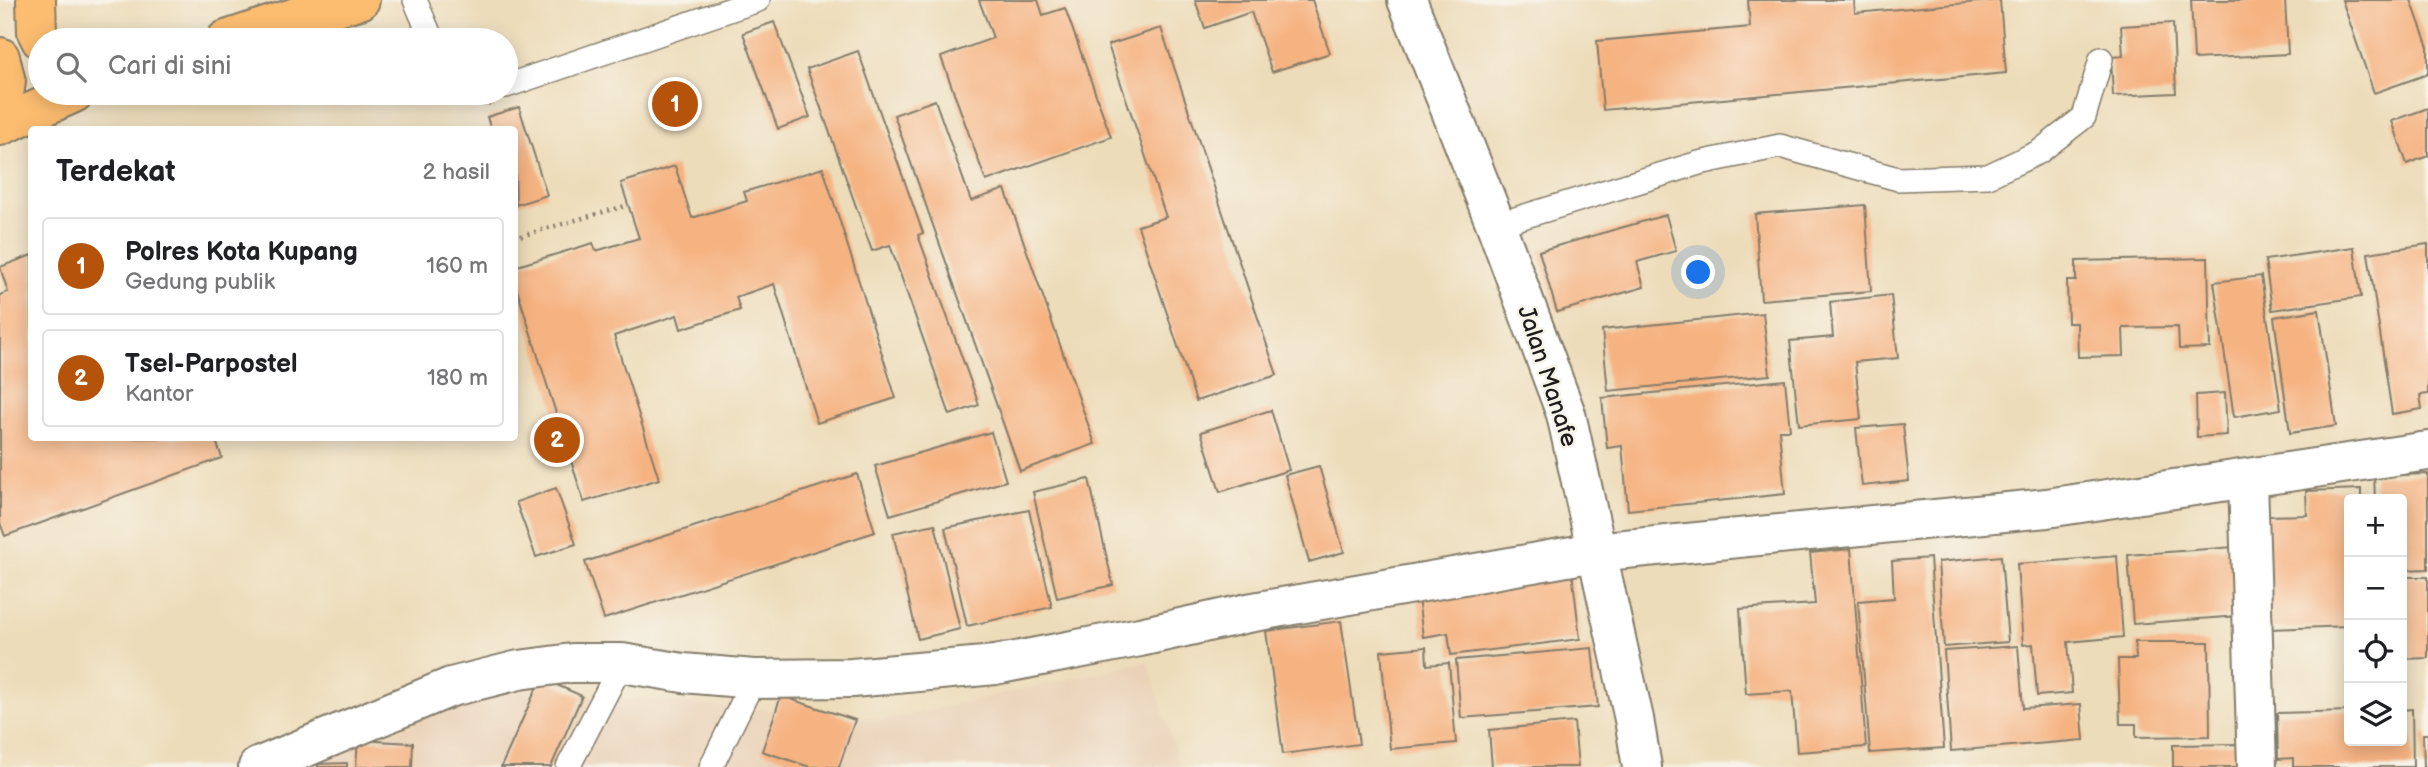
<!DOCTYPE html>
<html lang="id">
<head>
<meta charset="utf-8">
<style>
  :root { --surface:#fff; --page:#f6f6f6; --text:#202124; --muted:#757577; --line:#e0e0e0; --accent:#b45309 }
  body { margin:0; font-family:"Balsamiq Sans",sans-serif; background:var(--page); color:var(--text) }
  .controls { position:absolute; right:21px; bottom:21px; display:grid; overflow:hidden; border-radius:7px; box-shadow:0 4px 18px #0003 }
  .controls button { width:63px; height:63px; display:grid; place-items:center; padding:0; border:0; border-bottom:2px solid var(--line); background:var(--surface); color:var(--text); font:35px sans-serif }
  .you { position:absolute; left:1699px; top:273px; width:24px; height:24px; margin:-18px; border:5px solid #fff; border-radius:50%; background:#1a73e8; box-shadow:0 0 0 10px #1a73e833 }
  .badge { display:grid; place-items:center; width:46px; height:46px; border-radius:50%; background:var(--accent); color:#fff; font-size:23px; font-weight:700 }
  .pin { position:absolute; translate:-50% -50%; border:4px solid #fff; box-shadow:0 2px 7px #0006 }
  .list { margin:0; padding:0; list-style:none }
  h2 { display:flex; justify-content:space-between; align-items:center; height:91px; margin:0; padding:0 28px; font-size:30px }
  h2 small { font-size:23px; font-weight:400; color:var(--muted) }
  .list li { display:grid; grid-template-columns:46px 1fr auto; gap:21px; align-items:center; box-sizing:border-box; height:98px; margin:0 14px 14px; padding:0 14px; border:2px solid var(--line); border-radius:7px }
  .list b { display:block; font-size:26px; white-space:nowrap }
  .list p { margin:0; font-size:23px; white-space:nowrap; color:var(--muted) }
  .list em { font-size:23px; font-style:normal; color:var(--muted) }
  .icon { flex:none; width:38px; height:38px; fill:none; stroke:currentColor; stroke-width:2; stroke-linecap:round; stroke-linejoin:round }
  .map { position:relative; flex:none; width:2428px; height:767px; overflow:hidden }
  .search { position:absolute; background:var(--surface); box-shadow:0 4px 18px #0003; left:28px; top:28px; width:490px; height:77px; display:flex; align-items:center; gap:18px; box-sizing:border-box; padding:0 24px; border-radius:38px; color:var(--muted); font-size:26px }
  .panel { position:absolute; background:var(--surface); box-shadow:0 4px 18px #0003; left:28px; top:126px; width:490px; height:315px; border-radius:7px }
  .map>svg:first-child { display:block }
  .built { fill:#ead2b8 }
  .building { fill:#f6b382 }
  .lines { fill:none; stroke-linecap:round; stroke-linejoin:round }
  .service-casing { stroke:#847c6a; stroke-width:26 }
  .minor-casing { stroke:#847c6a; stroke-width:42 }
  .primary-casing { stroke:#847c6a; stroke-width:42 }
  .path { stroke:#847c6a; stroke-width:4.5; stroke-dasharray:2 5; stroke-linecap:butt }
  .service { stroke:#fff; stroke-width:23 }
  .minor { stroke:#fff; stroke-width:38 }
  .primary { stroke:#fcbd6f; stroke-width:38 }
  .labels { text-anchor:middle; stroke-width:5; stroke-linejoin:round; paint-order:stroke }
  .street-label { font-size:24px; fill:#1c1c1c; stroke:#f7f3e8 }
</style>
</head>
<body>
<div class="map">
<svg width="2428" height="767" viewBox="0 0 2428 767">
  <rect width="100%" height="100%" fill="#f7f3e8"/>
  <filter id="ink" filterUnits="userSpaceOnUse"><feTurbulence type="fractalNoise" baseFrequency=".0143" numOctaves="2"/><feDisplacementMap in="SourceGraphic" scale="14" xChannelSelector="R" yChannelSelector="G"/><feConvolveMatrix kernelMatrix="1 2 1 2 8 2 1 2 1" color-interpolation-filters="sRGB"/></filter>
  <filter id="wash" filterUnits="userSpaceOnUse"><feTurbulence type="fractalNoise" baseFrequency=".00686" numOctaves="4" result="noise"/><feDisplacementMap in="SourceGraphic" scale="28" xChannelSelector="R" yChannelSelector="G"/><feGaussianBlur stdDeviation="1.57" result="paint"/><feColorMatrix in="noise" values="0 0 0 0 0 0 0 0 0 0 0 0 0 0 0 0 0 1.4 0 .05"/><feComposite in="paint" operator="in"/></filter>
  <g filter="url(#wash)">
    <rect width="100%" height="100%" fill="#eddcb9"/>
    <!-- built -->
    <path class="built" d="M1148 661 1180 767H308L313 759 395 731 495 688 887 720Z"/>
    <g id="blocks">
      <!-- building -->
      <path class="building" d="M979 0H1038L1043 15 1065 8 1111 137 986 181 941 57 993 38Z
        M1195 0H1312L1330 53 1272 72 1251 12 1205 28Z
        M1748 0H1854L1855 13 2000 0 2006 73 1603 110 1597 41 1750 27Z
        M2191 0H2285L2288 54 2194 59Z
        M2342 0H2411L2428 47V74L2374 93Z
        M774 22 810 117 778 129 743 33Z
        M2173 23 2176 93 2113 96 2111 57 2123 56 2121 26Z
        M1161 28 1277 375 1196 401 1138 226 1166 217 1108 45Z
        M858 51 923 233 918 235 979 405 950 415 890 245 872 251 807 69Z
        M935 100 971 201 1005 189 1095 444 1020 471 894 115Z
        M519 107 547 195 516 205 514 130H491L487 117Z
        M2428 108V156L2407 164 2392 121Z
        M675 166 692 218 747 201 744 192 823 168 896 398 817 423 774 284 736 297 740 310 681 329 677 315 614 336 659 479 584 502 514 280V267L593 243 596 251 639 238 621 183Z
        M1865 205 1871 291 1761 300 1755 214Z
        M1666 215 1676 251 1637 262 1644 287 1557 312 1539 251Z
        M2428 244V394L2420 395 2422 409 2392 414 2368 253Z
        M2354 247 2361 297 2272 310 2265 260Z
        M32 255V438H215L222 458 5 536 0 523V295L8 292 0 267Z
        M2208 258 2210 348 2179 349 2178 327 2123 328 2124 356 2078 357 2077 323H2068L2067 281H2076V261Z
        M2261 276 2281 409 2234 417 2214 282Z
        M1891 295 1898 358 1855 362 1861 419 1799 425 1790 341 1833 337 1830 302Z
        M2319 310 2336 426 2290 433 2274 317Z
        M1763 313 1770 375 1608 391 1602 330Z
        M1785 380 1790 430H1779L1785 494 1628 510 1622 446 1607 448 1602 398Z
        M2225 393 2227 435 2197 437 2196 395Z
        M1271 410 1289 470 1220 492 1201 432Z
        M1903 424 1909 481 1862 486 1856 428Z
        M991 432 1006 481 890 515 875 466Z
        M1319 466 1344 552 1309 562 1285 475Z
        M857 474 875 532 604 619 585 562Z
        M2428 474V569L2402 570V499H2375L2374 476Z
        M1089 479 1113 585 1057 598 1033 492Z
        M556 488 576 544 536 557 516 502Z
        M2361 489V499H2349V626L2270 629 2266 516 2307 515 2306 491Z
        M1029 510 1052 607 967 626 945 528Z
        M935 524 960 629 918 639 893 533Z
        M2234 547 2239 616 2133 624 2128 555Z
        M1851 549 1866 747 1797 752 1792 691 1746 694 1740 609 1815 604 1810 553Z
        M2001 556 2008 642 1944 647 1938 562Z
        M2117 556 2123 637 2068 642 2072 693 2037 696 2033 644 2023 645 2017 564Z
        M1930 558 1944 748 1870 753 1858 601 1894 598 1892 561Z
        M1572 571 1580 639 1451 655 1448 633 1423 637 1417 590Z
        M2402 577H2428V658L2402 659Z
        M1341 621 1359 744 1283 754 1266 631Z
        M2135 642H2209L2210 736 2136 737V724H2120L2118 659H2136Z
        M2018 646 2023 708 2081 704 2084 740 1951 751 1944 651Z
        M1426 647 1427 665 1449 663 1456 743 1390 749 1381 651Z
        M1592 648 1598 707 1461 718 1456 660Z
        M541 678 582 696 551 767H501Z
        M781 696 855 720 839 767H810L762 751Z
        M2412 709 2413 767H2293V758L2278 759 2277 713 2349 711V741H2402V710Z
        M1574 722 1578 767H1492L1489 730Z
        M2423 734H2428V767H2424Z
        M358 740 413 743 412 767H356Z
        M2239 744V767H2173V745Z
        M347 763V767H318V764Z"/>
    </g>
  </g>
  <g filter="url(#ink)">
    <use href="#blocks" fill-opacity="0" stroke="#847c6a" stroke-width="2"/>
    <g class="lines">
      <!-- service casing -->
      <g class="service-casing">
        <path id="service" d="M415 0 432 40
          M506 86 758 0
          M484 93H486
          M1496 225 1699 163 1780 146 1898 179 1988 176 2039 152 2084 117 2101 59
          M568 767 622 663
          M711 767 754 679"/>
      </g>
      <!-- minor casing -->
      <g class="minor-casing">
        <path id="minor" d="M1407 0 1496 225 1566 414 1634 719 1642 767
          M2248 480 2257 767
          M258 767 451 687 519 670 572 663H622L683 673 754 679 852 678 995 665 1140 637 1248 613 1595 552 2047 508 2428 451"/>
      </g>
      <!-- primary casing -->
      <g class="primary-casing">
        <path id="primary" d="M36 0 37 32 41 40
          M226 40 296 17 360 0
          M0 57 6 82 0 119
          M0 126 74 93"/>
      </g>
      <!-- path -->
      <path class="path" d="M514 238 628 205"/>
      <!-- service -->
      <use href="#service" class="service"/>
      <!-- minor -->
      <use href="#minor" class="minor"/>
      <!-- primary -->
      <use href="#primary" class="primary"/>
    </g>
  </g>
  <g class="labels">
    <!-- street labels -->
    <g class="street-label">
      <text transform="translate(1548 376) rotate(72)" y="8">Jalan Manafe</text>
    </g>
  </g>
</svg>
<div class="controls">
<button>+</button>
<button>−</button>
<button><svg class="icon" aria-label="locate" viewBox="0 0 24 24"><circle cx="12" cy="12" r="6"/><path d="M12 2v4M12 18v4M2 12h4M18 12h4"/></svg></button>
<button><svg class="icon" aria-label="layers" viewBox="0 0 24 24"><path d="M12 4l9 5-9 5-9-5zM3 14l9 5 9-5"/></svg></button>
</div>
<div class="you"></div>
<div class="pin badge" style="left:675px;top:104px">1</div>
<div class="pin badge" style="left:557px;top:440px">2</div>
<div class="search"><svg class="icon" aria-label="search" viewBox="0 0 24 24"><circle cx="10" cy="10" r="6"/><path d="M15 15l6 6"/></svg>Cari di sini</div>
<section class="panel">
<h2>Terdekat<small>2 hasil</small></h2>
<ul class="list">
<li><span class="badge">1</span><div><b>Polres Kota Kupang</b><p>Gedung publik</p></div><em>160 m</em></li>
<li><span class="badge">2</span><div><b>Tsel-Parpostel</b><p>Kantor</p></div><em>180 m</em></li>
</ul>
</section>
</div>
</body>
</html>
